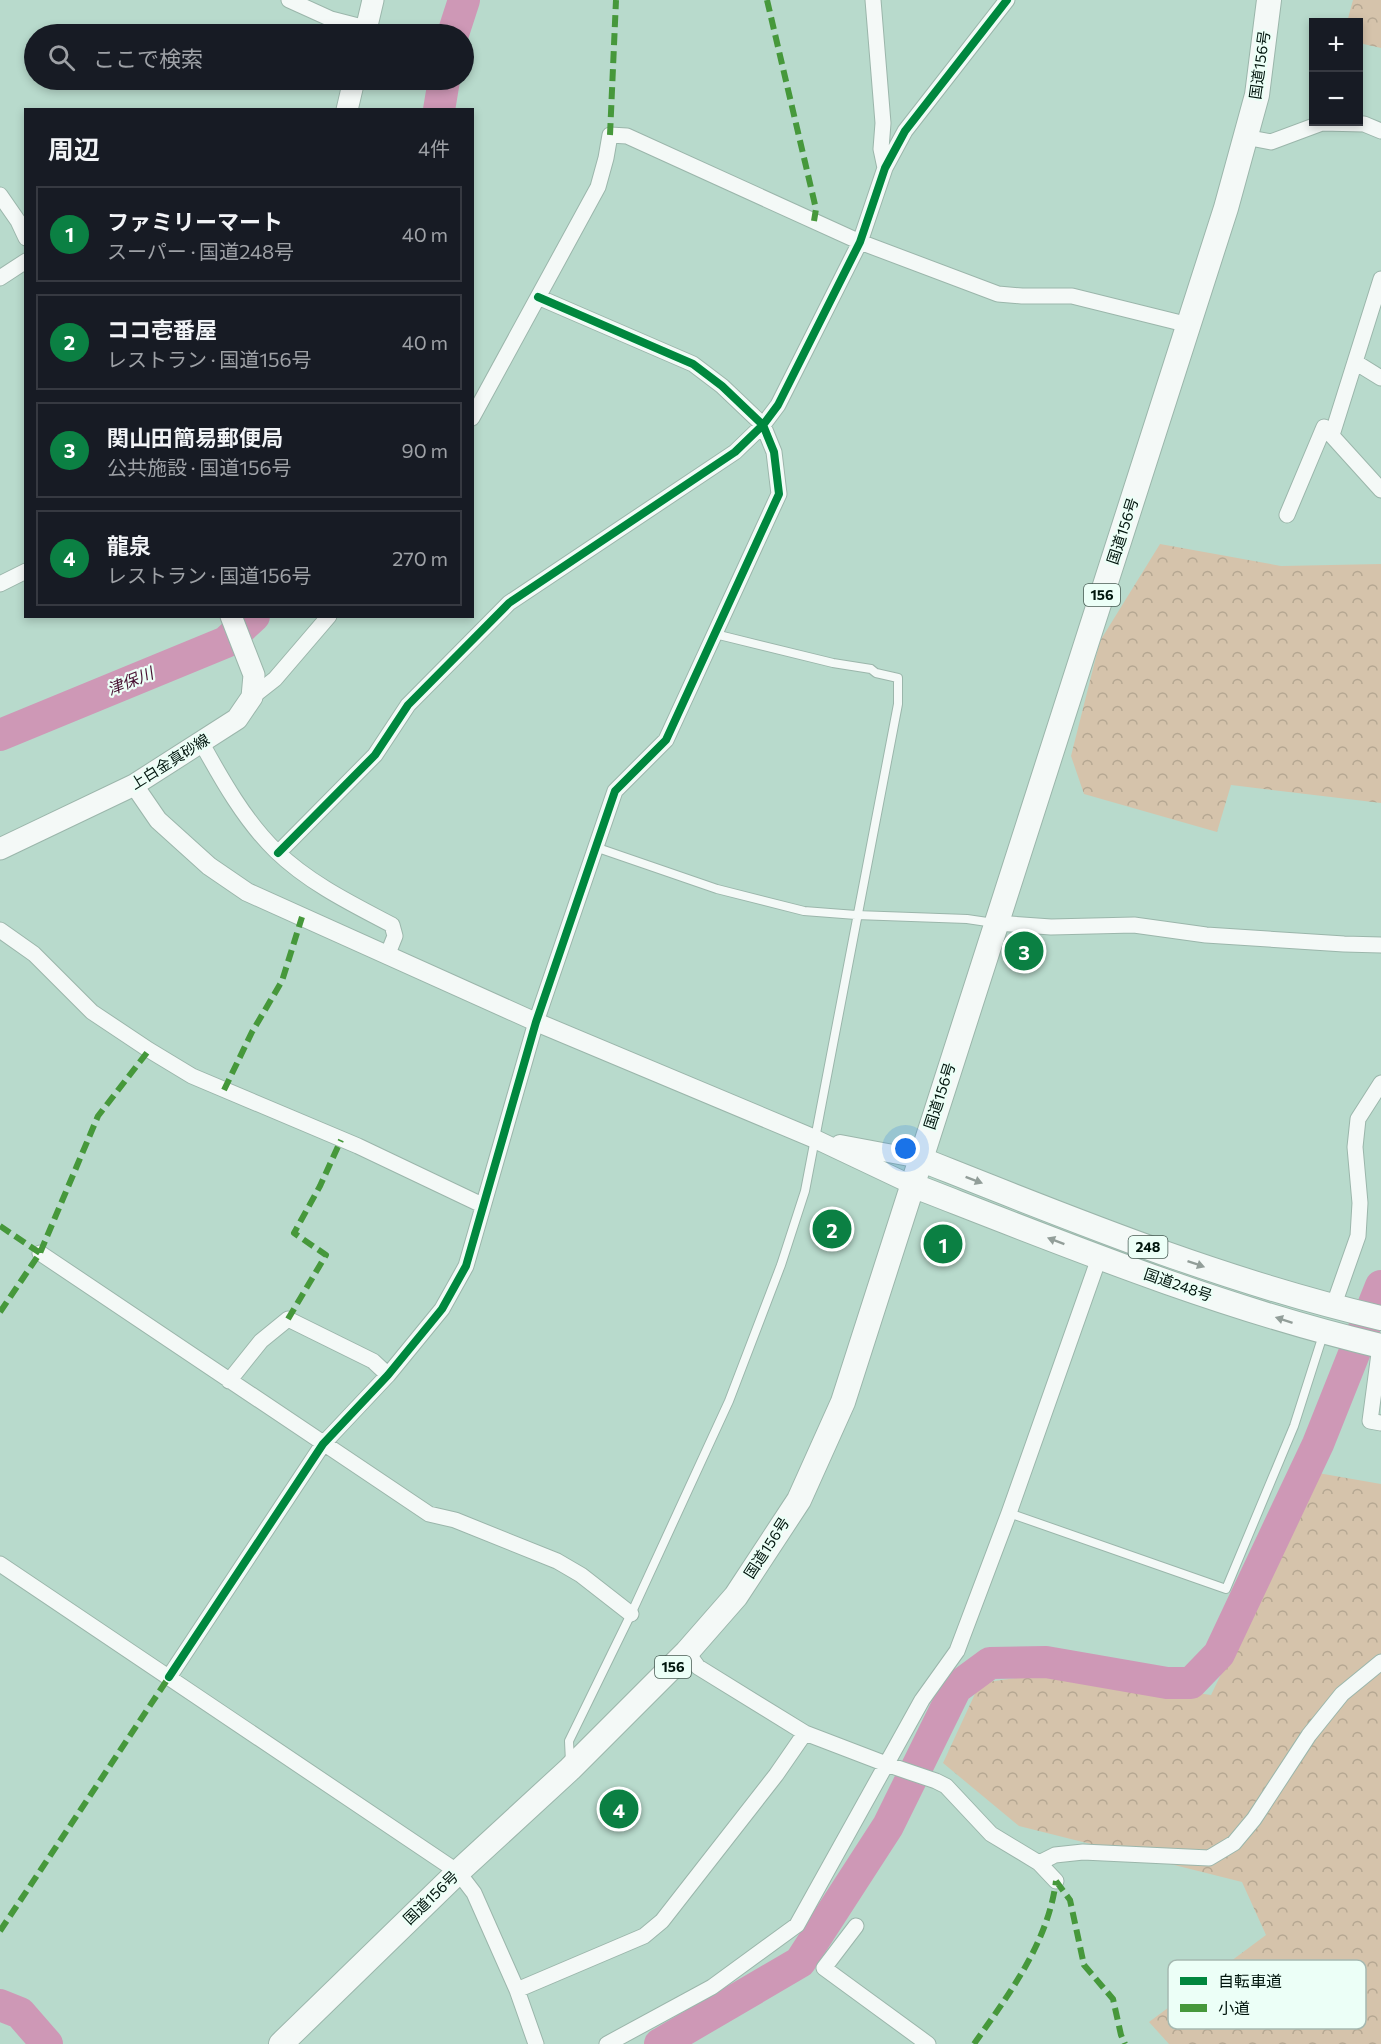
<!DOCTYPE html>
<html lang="ja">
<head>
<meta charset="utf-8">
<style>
  :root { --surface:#171b24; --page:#242831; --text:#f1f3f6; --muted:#9ea1a6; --line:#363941; --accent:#0b8043 }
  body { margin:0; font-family:Commissioner,"Noto Sans JP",sans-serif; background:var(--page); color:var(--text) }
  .controls { position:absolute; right:18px; top:18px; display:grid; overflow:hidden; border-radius:0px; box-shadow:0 3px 9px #0003 }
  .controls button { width:54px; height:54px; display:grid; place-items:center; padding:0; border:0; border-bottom:2px solid var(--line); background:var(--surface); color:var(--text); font:30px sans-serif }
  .you { position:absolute; left:906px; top:1149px; width:21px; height:21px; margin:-15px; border:4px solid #fff; border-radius:50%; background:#1a73e8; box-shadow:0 0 0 9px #1a73e833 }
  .badge { display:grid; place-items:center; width:39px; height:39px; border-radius:50%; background:var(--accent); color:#fff; font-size:20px; font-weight:700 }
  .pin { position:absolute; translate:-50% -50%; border:3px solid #fff; box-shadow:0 2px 6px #0006 }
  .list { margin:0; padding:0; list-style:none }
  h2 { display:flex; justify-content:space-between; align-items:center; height:78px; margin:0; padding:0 24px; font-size:26px }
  h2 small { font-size:20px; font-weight:400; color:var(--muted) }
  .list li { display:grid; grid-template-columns:39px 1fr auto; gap:18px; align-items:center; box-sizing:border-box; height:96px; margin:0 12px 12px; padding:0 12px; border:2px solid var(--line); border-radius:0px }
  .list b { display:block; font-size:22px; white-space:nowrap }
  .list p { margin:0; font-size:20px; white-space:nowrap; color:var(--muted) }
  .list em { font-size:20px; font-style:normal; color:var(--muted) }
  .icon { flex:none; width:33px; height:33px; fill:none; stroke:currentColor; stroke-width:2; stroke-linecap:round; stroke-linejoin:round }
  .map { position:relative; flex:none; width:1381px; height:2044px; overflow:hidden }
  .search { position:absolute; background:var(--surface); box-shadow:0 3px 9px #0003; left:24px; top:24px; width:450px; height:66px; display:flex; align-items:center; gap:15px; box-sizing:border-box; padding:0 21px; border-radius:33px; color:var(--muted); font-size:22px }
  .panel { position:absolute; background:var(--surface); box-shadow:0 3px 9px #0003; left:24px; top:108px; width:450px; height:510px; border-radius:0px }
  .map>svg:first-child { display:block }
  .forest { fill:url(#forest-crowns) }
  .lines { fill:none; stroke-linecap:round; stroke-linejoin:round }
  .river { stroke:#ce98b6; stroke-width:32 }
  .service-casing { stroke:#9bb6ab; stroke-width:10 }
  .minor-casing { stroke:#9bb6ab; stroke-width:17 }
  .tertiary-casing { stroke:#9bb6ab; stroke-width:20 }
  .secondary-casing { stroke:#9bb6ab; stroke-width:23 }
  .trunk-casing { stroke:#9bb6ab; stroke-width:26 }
  .service { stroke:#f4f9f7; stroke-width:8 }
  .minor { stroke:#f4f9f7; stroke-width:15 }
  .tertiary { stroke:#f4f9f7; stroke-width:18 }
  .secondary { stroke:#f4f9f7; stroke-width:21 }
  .trunk { stroke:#f4f9f7; stroke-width:24 }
  .quiet { stroke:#46983b; stroke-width:6; stroke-dasharray:12 6; stroke-linecap:butt }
  .cycleway-casing { stroke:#ecfff7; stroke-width:11 }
  .cycleway { stroke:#00873e; stroke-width:8 }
  .oneway { fill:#929e99 }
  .labels { text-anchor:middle; stroke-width:4.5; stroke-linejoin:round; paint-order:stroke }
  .shield { fill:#ecfff7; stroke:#475b53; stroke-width:1.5 }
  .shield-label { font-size:14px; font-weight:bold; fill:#00150d }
  .street-label { font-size:15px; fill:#00150d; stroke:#ecfff7 }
  .water-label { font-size:16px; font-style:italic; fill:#481031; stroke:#ecfff7 }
  .key { fill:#ecfff7; stroke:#a5b9b1; stroke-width:1.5 }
  .key-label { font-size:16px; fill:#00150d }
</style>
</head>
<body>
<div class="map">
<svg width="1381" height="2044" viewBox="0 0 1381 2044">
  <defs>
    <pattern id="forest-crowns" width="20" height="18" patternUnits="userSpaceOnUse" patternTransform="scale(1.5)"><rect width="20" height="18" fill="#d5c3ab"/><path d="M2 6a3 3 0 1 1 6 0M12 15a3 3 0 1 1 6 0" fill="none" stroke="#b5a792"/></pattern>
  </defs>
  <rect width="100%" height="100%" fill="#b8dacc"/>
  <!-- forest -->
  <path class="forest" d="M1353 0H1381V48L1359 43 1358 22H1347Z
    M1160 544 1281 566 1381 564V803L1231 785 1217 832 1084 794 1071 756 1100 641Z
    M1318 1473 1381 1484V2044H1169L1149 2022 1266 1935 1242 1882 1019 1826 943 1763 980 1683 1058 1672 1211 1695Z"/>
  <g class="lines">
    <!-- river -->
    <path class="river" d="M453 34 464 0
      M439 110 444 80
      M0 735 226 642 254 616
      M0 2005 20 2013 47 2044
      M660 2044 800 1962 888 1826 956 1688 990 1663 1046 1662 1167 1683H1191L1219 1654 1318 1444 1381 1286"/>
    <!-- service casing -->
    <g class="service-casing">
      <path id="service" d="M595 847 717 889 804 911 856 915 967 919 994 923
        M1009 1513 1226 1589 1294 1426 1323 1335
        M570 1762 569 1741 631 1614 729 1401 781 1265 805 1191 898 704V678L876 673 871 669 833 663 715 634"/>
    </g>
    <!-- minor casing -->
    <g class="minor-casing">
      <path id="minor" d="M289 0 331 19 366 28
        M873 0 883 123 881 149 885 168
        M1245 137 1271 142 1322 123 1364 124 1381 131
        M0 195 18 221 26 238
        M0 278 26 261
        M1355 362 1381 378
        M472 418 598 187 606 158 610 135 627 136 860 242 998 294 1022 296H1072L1189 325
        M1332 435 1381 279
        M1287 515 1324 427 1381 490
        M0 584 26 571
        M252 697 275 679 329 616
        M201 742C222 780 245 821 276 851 309 883 352 904 392 925L395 936 387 956
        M278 853 375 755 408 705 509 603 735 452 763 425 778 405 860 242 885 168 905 131 1007 0
        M996 923 1051 927 1134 925 1206 935 1344 944 1381 945
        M0 930 34 954 92 1012 149 1050 192 1076 358 1146 482 1205
        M40 1253 429 1514 455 1520 557 1561 581 1575 631 1614
        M1333 1307 1358 1236 1360 1203 1355 1147 1358 1119 1381 1083
        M1380 1346 1370 1421 1381 1423
        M229 1381 261 1341 288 1319 373 1361 388 1375
        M0 1564 458 1872 474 1893 517 1990 536 2044
        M687 1652 698 1667 805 1733 886 1764 936 1781 946 1786 991 1834 1039 1863 1056 1881
        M169 1677 323 1444 388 1375 442 1309 466 1266 536 1022 615 791 666 740 779 494 774 452 763 425 722 386 693 364 538 297
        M1039 1863 1055 1855 1083 1852 1209 1858 1234 1843 1254 1819 1309 1735 1342 1694 1381 1662
        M856 1926 824 1968 928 2044
        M517 1990 644 1936 662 1921 776 1775 805 1733
        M607 2044 712 1987 797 1925 922 1700 957 1651 1009 1513 1099 1258"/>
    </g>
    <!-- tertiary casing -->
    <g class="tertiary-casing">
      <path id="tertiary" d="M134 785 158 820 209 866 247 892 536 1022 815 1139 912 1185
        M840 1144 920 1159"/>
    </g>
    <!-- secondary casing -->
    <g class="secondary-casing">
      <path id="secondary" d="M365 34 373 0
        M347 110 354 80
        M0 849 134 785 237 719 252 697 254 675 231 616"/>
    </g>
    <!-- trunk casing -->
    <g class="trunk-casing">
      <path id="trunk" d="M920 1159C1071 1219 1222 1281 1381 1318
        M912 1185C1066 1245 1220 1308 1381 1346
        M281 2044 458 1872 570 1769 687 1652 736 1596 799 1500 843 1402 1226 208 1257 95 1269 0"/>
    </g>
    <!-- service -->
    <use href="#service" class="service"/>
    <!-- minor -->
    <use href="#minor" class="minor"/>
    <!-- tertiary -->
    <use href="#tertiary" class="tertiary"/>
    <!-- secondary -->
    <use href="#secondary" class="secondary"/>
    <!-- trunk -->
    <use href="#trunk" class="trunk"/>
    <!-- quiet -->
    <path class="quiet" d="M767 0 816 209 814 221
      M610 135 616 0
      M224 1090 252 1032 282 981 302 917
      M0 1226 40 1253
      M0 1312 40 1253 98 1116 149 1050
      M288 1319 326 1255 294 1233 320 1186 341 1140
      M1056 1881 1070 1900 1084 1965 1113 1999 1121 2035 1125 2044
      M0 1931 169 1677
      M974 2044C1009 1994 1048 1943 1056 1881"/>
    <!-- cycleway casing -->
    <g class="cycleway-casing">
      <path id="cycleway" d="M278 853 375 755 408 705 509 603 735 452 763 425 778 405 860 242 885 168 905 131 1007 0
        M169 1677 323 1444 388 1375 442 1309 466 1266 536 1022 615 791 666 740 779 494 774 452 763 425 722 386 693 364 538 297"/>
    </g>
    <!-- cycleway -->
    <use href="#cycleway" class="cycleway"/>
  </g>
  <!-- one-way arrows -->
  <defs><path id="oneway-solid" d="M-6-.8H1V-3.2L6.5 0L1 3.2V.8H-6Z" transform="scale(1.5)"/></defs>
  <g class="oneway">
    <use href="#oneway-solid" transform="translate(974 1180) rotate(21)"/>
    <use href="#oneway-solid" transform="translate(1056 1241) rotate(-159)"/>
    <use href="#oneway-solid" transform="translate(1196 1264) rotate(19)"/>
    <use href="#oneway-solid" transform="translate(1284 1320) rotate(-162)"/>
  </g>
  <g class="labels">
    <!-- shield labels -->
    <g class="shield">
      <rect x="1084" y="584" width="36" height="22" rx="4.5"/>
      <rect x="1128.5" y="1236" width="39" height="22" rx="4.5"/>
      <rect x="655" y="1656" width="36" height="22" rx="4.5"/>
    </g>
    <g class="shield-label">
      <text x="1102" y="600">156</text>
      <text x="1148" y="1252">248</text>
      <text x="673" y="1672">156</text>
    </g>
    <!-- street labels -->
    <g class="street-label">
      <text transform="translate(1260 65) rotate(-82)" y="5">国道156号</text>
      <text transform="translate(1123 531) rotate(-72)" y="5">国道156号</text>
      <text transform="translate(170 762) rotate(-32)" y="5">上白金真砂線</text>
      <text transform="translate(940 1096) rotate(-72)" y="5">国道156号</text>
      <text transform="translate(1178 1285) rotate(19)" y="5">国道248号</text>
      <text transform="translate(767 1548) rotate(-57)" y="5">国道156号</text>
      <text transform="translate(431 1898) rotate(-44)" y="5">国道156号</text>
    </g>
    <!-- water labels -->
    <g class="water-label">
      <text transform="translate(130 681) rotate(-22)" y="6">津保川</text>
    </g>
  </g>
  <!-- legend -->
  <rect x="1168" y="1960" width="198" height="69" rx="9" class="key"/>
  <rect x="1180" y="1977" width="27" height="8" fill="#00873e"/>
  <rect x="1180" y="2004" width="27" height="8" fill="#46983b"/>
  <g class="key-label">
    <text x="1218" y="1987">自転車道</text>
    <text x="1218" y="2014">小道</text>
  </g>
</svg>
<div class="controls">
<button>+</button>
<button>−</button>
</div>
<div class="you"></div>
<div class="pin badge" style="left:943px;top:1244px">1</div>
<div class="pin badge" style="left:832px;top:1229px">2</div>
<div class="pin badge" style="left:1024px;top:951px">3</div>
<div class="pin badge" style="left:619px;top:1809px">4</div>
<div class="search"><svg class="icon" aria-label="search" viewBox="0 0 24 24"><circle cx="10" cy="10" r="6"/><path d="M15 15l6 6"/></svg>ここで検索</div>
<section class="panel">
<h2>周辺<small>4件</small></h2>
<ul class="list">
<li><span class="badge">1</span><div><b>ファミリーマート</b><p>スーパー · 国道248号</p></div><em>40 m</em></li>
<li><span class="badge">2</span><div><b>ココ壱番屋</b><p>レストラン · 国道156号</p></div><em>40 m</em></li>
<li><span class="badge">3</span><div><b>関山田簡易郵便局</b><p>公共施設 · 国道156号</p></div><em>90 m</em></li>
<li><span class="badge">4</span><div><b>龍泉</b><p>レストラン · 国道156号</p></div><em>270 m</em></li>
</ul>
</section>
</div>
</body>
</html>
